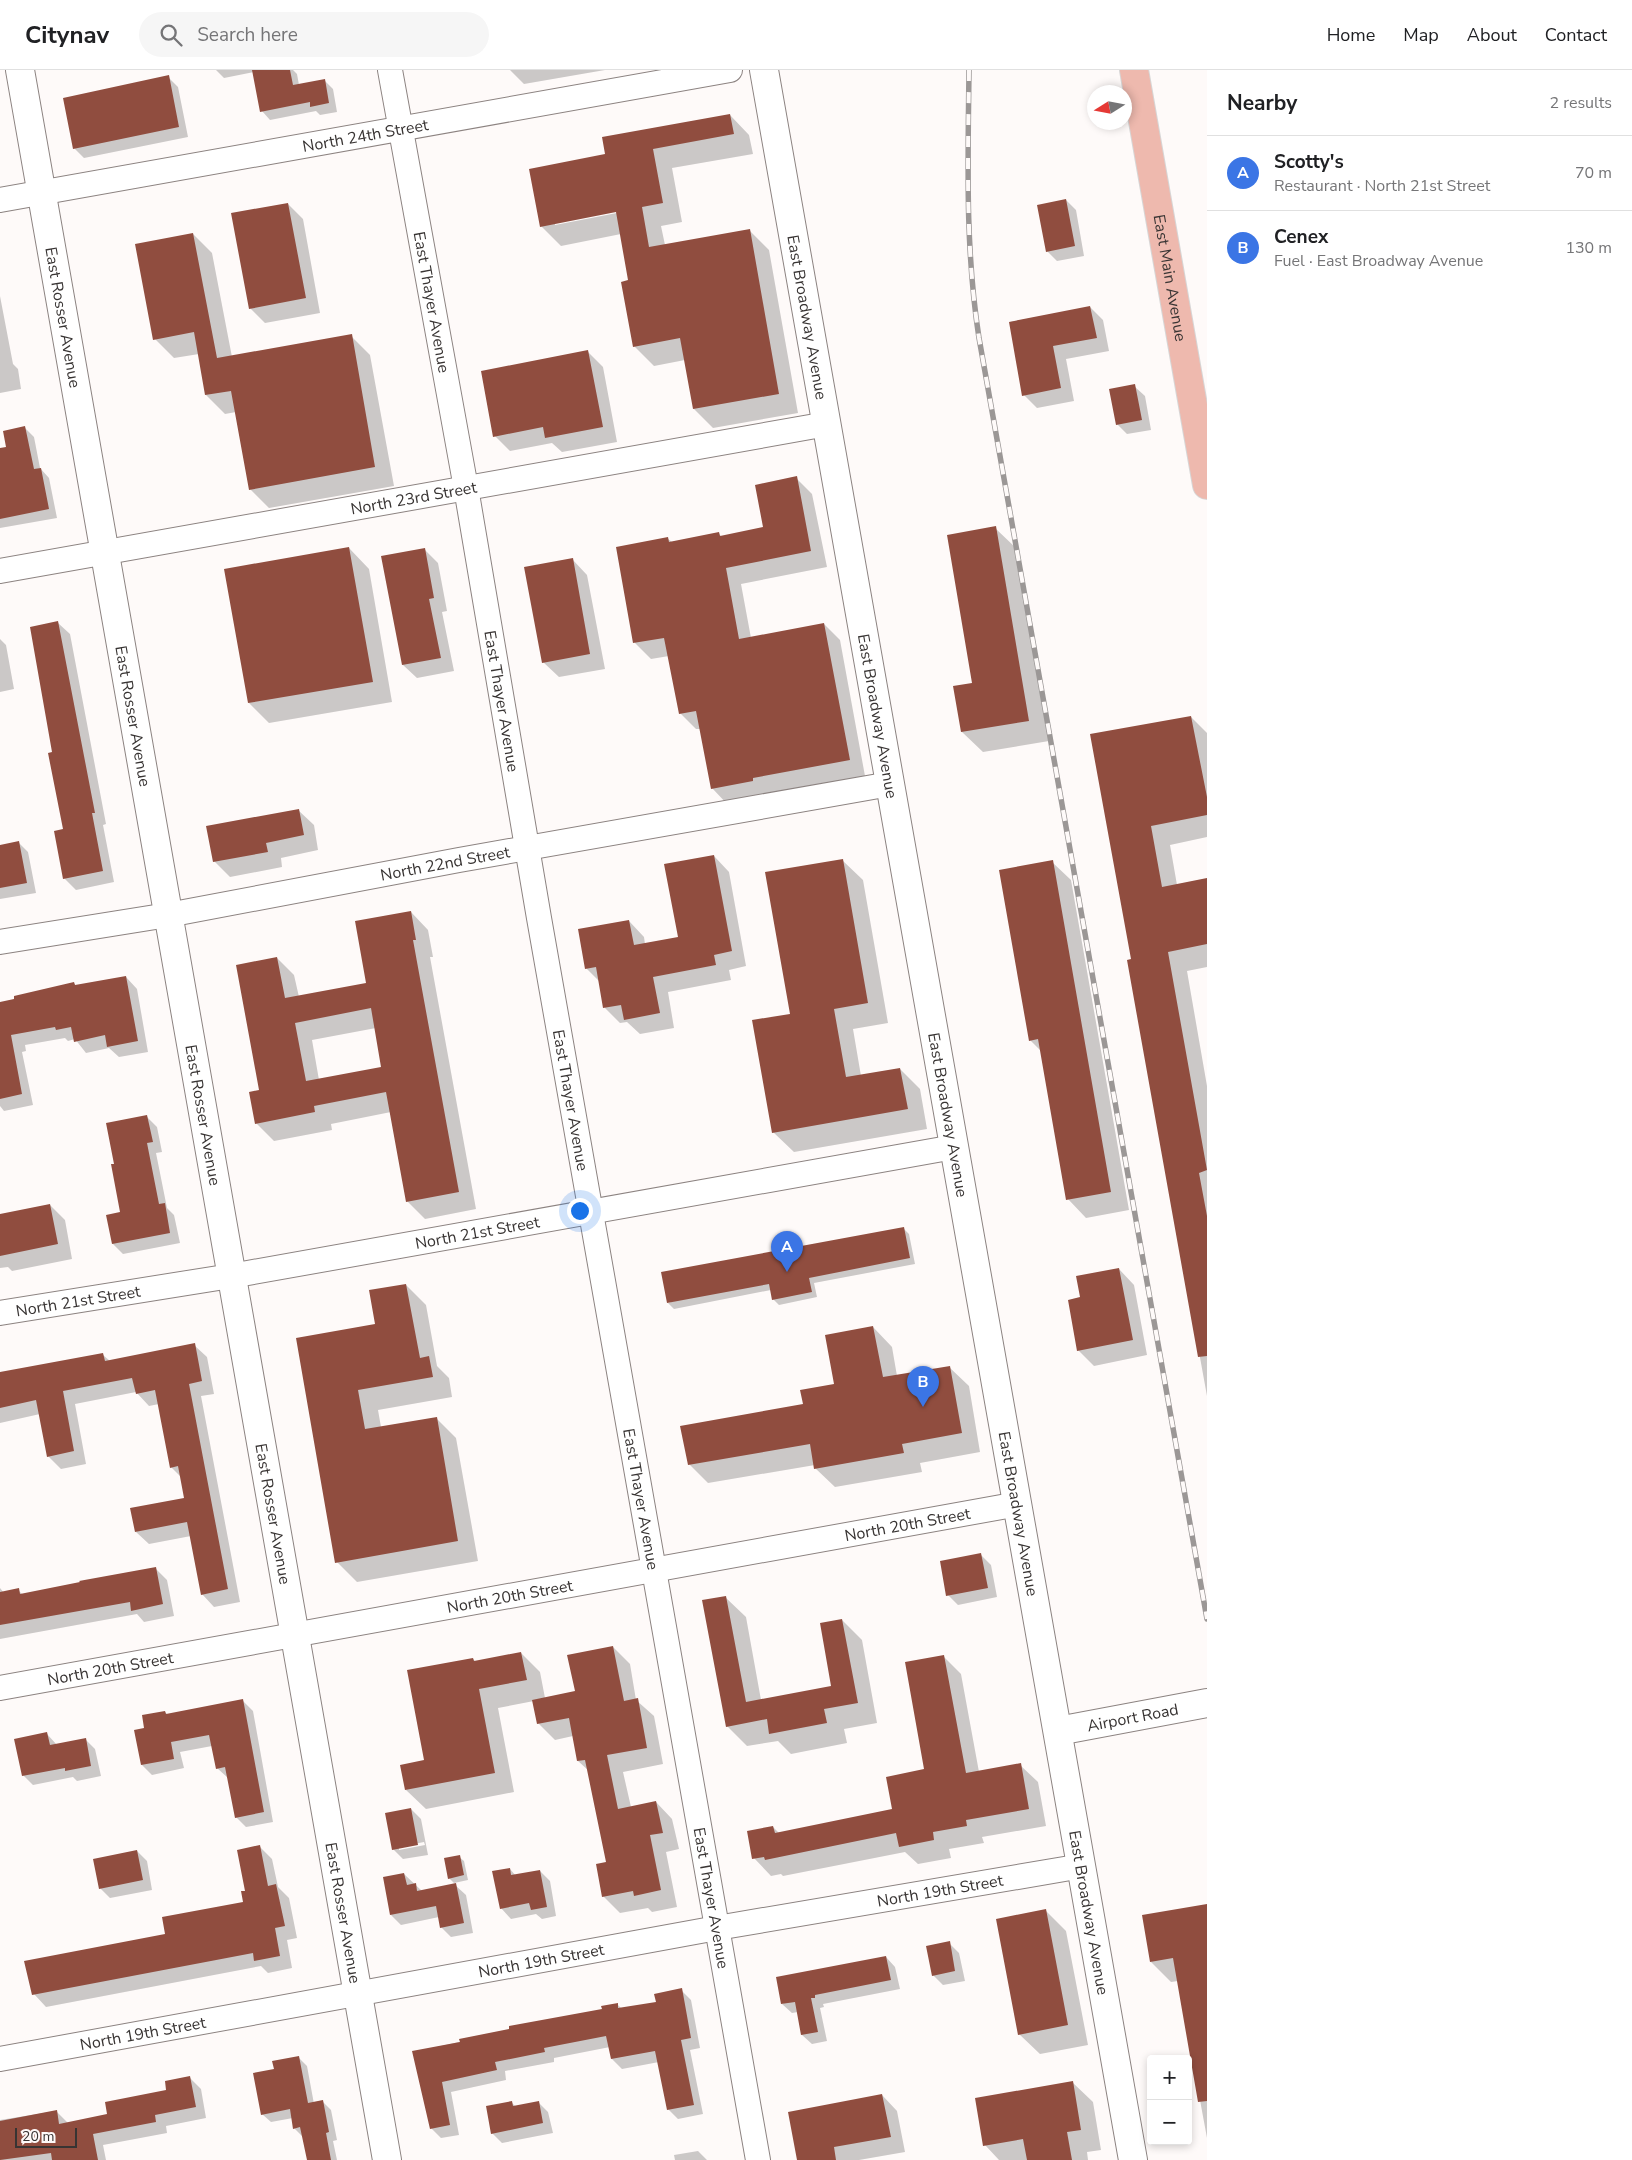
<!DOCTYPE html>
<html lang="en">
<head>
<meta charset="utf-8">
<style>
  :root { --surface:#fff; --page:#f6f6f6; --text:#202124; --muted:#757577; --line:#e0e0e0; --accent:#3b75e5 }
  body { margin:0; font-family:"Nunito Sans",sans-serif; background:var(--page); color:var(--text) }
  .controls { position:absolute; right:15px; bottom:15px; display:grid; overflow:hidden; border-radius:5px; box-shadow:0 2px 8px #0003 }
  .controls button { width:45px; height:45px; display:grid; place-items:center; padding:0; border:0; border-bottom:1px solid var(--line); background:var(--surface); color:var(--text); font:25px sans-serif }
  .compass { position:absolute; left:1087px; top:15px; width:45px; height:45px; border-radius:50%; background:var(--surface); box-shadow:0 2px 8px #0003; rotate:259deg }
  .scale { position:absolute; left:15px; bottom:12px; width:62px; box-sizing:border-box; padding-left:5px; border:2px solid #383433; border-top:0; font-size:14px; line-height:18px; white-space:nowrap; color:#383433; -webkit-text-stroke:4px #fefaf9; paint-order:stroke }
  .you { position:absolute; left:579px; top:1140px; width:18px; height:18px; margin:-12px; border:4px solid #fff; border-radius:50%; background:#1a73e8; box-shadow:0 0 0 8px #1a73e833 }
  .badge { display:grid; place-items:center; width:32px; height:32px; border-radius:50%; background:var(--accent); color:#fff; font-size:16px; font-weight:700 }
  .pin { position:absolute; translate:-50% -41px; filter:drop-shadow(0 1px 2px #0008) }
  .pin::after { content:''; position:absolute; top:26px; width:18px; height:15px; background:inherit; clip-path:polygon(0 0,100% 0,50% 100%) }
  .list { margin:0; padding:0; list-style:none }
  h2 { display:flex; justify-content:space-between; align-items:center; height:65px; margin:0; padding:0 20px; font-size:21px }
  h2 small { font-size:16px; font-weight:400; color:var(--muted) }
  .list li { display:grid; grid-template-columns:32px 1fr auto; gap:15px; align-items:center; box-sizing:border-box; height:75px; padding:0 20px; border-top:1px solid var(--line) }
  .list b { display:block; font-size:19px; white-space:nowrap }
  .list p { margin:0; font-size:16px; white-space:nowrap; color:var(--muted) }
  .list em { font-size:16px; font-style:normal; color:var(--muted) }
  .icon { flex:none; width:28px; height:28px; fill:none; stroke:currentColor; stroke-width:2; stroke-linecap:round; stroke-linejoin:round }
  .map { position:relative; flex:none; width:1207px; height:2090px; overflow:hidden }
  header { display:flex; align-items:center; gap:30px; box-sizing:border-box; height:70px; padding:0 25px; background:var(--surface); border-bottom:1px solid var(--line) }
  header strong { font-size:24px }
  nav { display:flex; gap:28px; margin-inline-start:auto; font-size:18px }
  .search { width:350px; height:45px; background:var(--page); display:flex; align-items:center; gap:12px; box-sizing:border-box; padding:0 18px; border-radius:28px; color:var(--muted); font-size:19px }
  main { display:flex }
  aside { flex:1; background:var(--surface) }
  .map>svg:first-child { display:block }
  .shadow { fill:#0003; fill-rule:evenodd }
  .building { fill:#904d3f; fill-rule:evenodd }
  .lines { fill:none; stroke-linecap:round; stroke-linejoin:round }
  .minor-casing { stroke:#8c8381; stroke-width:26 }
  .tertiary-casing { stroke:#8c8381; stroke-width:30 }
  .primary-casing { stroke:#d7d6d6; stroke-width:30 }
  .minor { stroke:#fff; stroke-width:24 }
  .tertiary { stroke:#fff; stroke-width:28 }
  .primary { stroke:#eeb9ae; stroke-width:28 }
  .rail-casing { stroke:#9b9796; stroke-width:5.5 }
  .rail { stroke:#fefaf9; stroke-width:4; stroke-dasharray:11; stroke-linecap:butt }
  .labels { text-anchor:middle; stroke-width:5; stroke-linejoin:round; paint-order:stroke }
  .street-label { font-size:16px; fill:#383433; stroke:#fefaf9 }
</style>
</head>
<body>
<header>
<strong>Citynav</strong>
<div class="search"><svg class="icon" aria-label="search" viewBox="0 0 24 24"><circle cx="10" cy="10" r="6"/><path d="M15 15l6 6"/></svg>Search here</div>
<nav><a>Home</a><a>Map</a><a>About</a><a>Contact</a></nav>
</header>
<main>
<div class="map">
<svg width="1207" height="2090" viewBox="0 0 1207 2090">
  <rect width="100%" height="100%" fill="#fefaf9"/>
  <!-- shadow -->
  <path class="shadow" d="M216 0H254V2L224 8Z
    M265 0H293L297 4 299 15 324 10 333 19 337 42 320 45 316 41 270 50 262 41Z
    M510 0H605L524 14Z
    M168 7 178 17 188 67 84 88 74 78Z
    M730 45 749 65 753 84 672 98 682 152 661 156 665 175 749 160 769 180 798 343 713 358 694 339 685 290 654 296 634 276 630 211 621 164 561 176 541 156 607 85ZM622 140V142L555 155V152Z
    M1066 130 1076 140 1084 186 1057 191 1047 181Z
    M288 134 303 149 320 243 265 253 250 238Z
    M193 164 212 183 232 287 351 266 370 285 394 416 269 438 250 419 236 342 225 344 206 325 199 284 174 288 155 269Z
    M0 226 13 294 18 299 21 319 0 323Z
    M1090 237 1103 250 1109 281 1066 289 1074 331 1037 338 1024 325 1010 252Z
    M587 281 603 297 617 372 562 382 552 373 510 381 495 366Z
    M1134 316 1145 326 1151 360 1127 364 1117 354Z
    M25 358 34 367 40 398 49 408 57 448 0 458V429Z
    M796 408 812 424 827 497 741 514 751 568 824 554 840 570 865 706 768 724 728 735 712 718 701 659H696L680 643 669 586 651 589 635 573 617 478 668 469 672 472 719 464 722 467 764 458Z
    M995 458 1016 478 1049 671 983 682 962 662 955 617 974 614Z
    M349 478 369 499 392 632 269 653 249 633 226 500Z
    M425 480 438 493 447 541 442 542 454 601 417 608 403 595Z
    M572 489 587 505 605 599 559 607 543 592Z
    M58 553 70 564 106 754 103 755 114 812 76 820 64 808V760L54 683Z
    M0 569 6 575 14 619 0 622Z
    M1191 647 1207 663V767L1170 775 1177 815 1207 809V897L1187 901 1207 1016V1326L1128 891 1132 890 1092 665Z
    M298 740 314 755 318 780 281 788 282 797 230 807 214 791Z
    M18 772 28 782 36 823 0 829V776Z
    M714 786 729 802 746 896 729 900 731 910 668 922 674 958 640 964 627 952 620 953 605 938 600 912 586 898 629 851 644 867 645 874 679 868Z
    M842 790 863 810 888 953 853 959 861 1006 900 999 920 1019 927 1059 794 1082 773 1062 791 945Z
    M1052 792 1071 810 1129 1140 1086 1148 1068 1129 1042 982 1030 970Z
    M411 842 428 860 433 887H430L476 1139 425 1149 407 1131 391 1042 331 1054 332 1060 274 1071 256 1053 277 888 294 905 299 927 367 914ZM376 958 383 998 319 1010 312 970Z
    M126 907 137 919 148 982 119 987 109 978 86 983 75 969 68 971 65 968 25 975 26 981 22 982 33 1035 4 1041 0 1036V933L74 914 77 916Z
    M147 1047 157 1057 162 1082 156 1083 167 1138 174 1145 180 1173 123 1184 113 1174 108 1146 121 1143 115 1094Z
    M50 1135 65 1150 72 1189 12 1201 8 1197 0 1198V1145Z
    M903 1158 909 1164 915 1194 814 1213 817 1227 779 1235 773 1229 771 1220 674 1239 668 1233Z
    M1119 1199 1134 1215 1147 1285 1094 1296 1078 1280 1082 1228Z
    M406 1215 426 1235 437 1296 449 1308 452 1327 378 1340 381 1357 436 1348 456 1368 478 1491 357 1512 337 1492 297 1269 377 1255Z
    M873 1257 892 1277 897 1306 949 1297 969 1316 980 1382 920 1393 922 1402 835 1417 815 1398V1395L708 1413 689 1394 804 1335 835 1315Z
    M194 1275 207 1287 214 1324 201 1326 240 1532 214 1537 202 1524 191 1466 149 1474 136 1462 185 1429 181 1407 171 1397 159 1334 149 1336 136 1322 75 1334 86 1394 61 1399 48 1386 40 1344 0 1353V1303L103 1285 110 1291Z
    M981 1485 991 1495 997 1527 958 1535 948 1525Z
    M156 1499 167 1510 174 1546 144 1552 137 1544 0 1569V1518L4 1523 18 1520 23 1525Z
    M725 1527 746 1547 761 1630 833 1617 842 1550 862 1570 877 1653 844 1659 847 1673 791 1684 778 1671 747 1676 727 1656Z
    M613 1577 630 1594 636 1630 654 1646 663 1694 623 1702 631 1737 656 1732 672 1749 679 1779 666 1782 677 1837 652 1842 648 1838 620 1843 603 1826 607 1792 589 1701 578 1691 573 1666 555 1670 538 1653 534 1631 498 1638 514 1722 426 1739 406 1720 426 1691 473 1589 476 1592 521 1583 540 1602 545 1628 576 1622Z
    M944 1587 961 1604 979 1702 1020 1695 1038 1712 1046 1756 982 1767 984 1773 949 1779 951 1788 918 1794 905 1782 783 1806 781 1804 771 1806 754 1788 773 1757 779 1763 893 1740 926 1700Z
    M243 1631 253 1641 273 1752 246 1757 236 1747 228 1708 217 1698 212 1676 180 1682 184 1698 152 1705 142 1695 146 1659 165 1642 168 1645Z
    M47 1664 57 1675 85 1669 95 1679 101 1706 77 1711 73 1707 33 1715 23 1705Z
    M411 1739 421 1749 428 1785 403 1789 393 1779ZM424 1772 425 1775 399 1780V1777Z
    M260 1777 272 1789 278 1817 289 1828 297 1868 287 1870 292 1898 268 1903 261 1896 46 1937 34 1924 167 1865 245 1833 246 1822Z
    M137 1781 147 1791 152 1820 110 1828 100 1818Z
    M459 1787 464 1791 468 1810 454 1813 449 1808Z
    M510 1799 516 1806 540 1801 550 1811 556 1846 542 1849 536 1844 511 1849 501 1838Z
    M404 1804 422 1821 455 1815 466 1825 473 1863 451 1867 441 1857 439 1847 401 1855 391 1845Z
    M1207 1835V2068L1178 1911 1171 1912 1151 1892Z
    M1046 1841 1066 1861 1088 1975 1040 1984 1019 1964Z
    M949 1873 959 1883 965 1911 943 1915 933 1905Z
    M886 1887 895 1897 900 1919 823 1934 824 1937 820 1938 827 1971 812 1974 802 1965 798 1942 792 1943 782 1934Z
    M681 1920 691 1930 700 1978 690 1980 703 2044 678 2049 668 2039 659 1992 622 1999 612 1989 610 1977 554 1988V1992L505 2001 506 2010 451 2022 459 2065 441 2068 431 2058 414 1982 603 1940 617 1934 622 1939 657 1933Z
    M298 1987 307 1996 314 2034 323 2032 331 2040 337 2070 333 2071 337 2090H308L303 2067 294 2058 293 2048 271 2052 262 2044 275 2000Z
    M190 2008 201 2019 206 2048 166 2056 167 2063 103 2075 106 2090H0V2050L56 2041 68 2053 109 2045 168 2021Z
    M1072 2012 1093 2032 1101 2080 1087 2082 1088 2090H999L985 2075Z
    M882 2025 897 2041 905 2082 859 2090H799Z
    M538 2032 548 2042 553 2063 502 2073 492 2063 512 2033 516 2037Z
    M698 2081 707 2090H675L674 2085Z"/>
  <!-- building -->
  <path class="building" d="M252 0H290L293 15 325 9 329 33 310 37V32L260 42Z
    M169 5 179 57 73 79 63 28Z
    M730 44 734 64 653 79 663 133 642 137 649 177 750 159 779 324 693 339 680 268 633 277 621 212 628 210 616 142 540 157 529 99 605 84 602 67Z
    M1066 129 1075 176 1046 182 1037 135Z
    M288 133 306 228 249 239 231 143Z
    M193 163 217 288 352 264 375 397 249 420 231 321 205 325 194 262 153 270 135 174Z
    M1090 236 1097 268 1053 276 1061 318 1022 326 1009 252Z
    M588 280 603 357 545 368 543 357 493 367 481 301Z
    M1135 314 1142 350 1116 355 1109 319Z
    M25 356 34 399 41 398 49 439 0 449V378L6 377 3 361Z
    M797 406 811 481 726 498 739 569 824 553 850 690 753 708V711L711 719 696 641 679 644 664 568 633 573 616 477 668 467 669 472 719 462 720 466 763 457 755 415Z
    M996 456 1029 651 961 662 953 616 972 613 947 465Z
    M349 477 373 612 248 633 224 499Z
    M425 478 434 528 429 529 441 588 402 595 381 486Z
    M573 488 590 584 542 593 524 497Z
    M58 551 95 743H92L103 801 63 809 54 761 63 759 48 683 52 682 30 557Z
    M1191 646 1207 727V745L1151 756 1162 817 1207 808V874L1168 882 1207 1100 1199 1103 1207 1146V1286L1198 1287 1127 890 1131 889 1090 664Z
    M299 739 304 765 266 773 268 782 213 792 206 756Z
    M19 771 27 813 0 818V775Z
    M714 785 732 881 714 885 716 895 653 907 660 943 624 950 621 935 603 938 596 897 585 899 578 859 629 850 634 875 678 867 664 794Z
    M843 789 868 933 834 939 846 1007 900 998 908 1039 772 1063 752 950 790 944 765 802Z
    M1053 790 1111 1122 1066 1130 1038 969 1029 971 999 800Z
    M411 841 416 870H413L459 1122 406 1132 386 1022 314 1036 315 1042 255 1054 249 1022 259 1020 236 895 277 887 285 928 366 913 355 851ZM371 938 381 997 306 1011 295 953Z
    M126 906 138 971 107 977 105 965 74 972 71 957 56 960 55 957 11 965 22 1024 0 1029V932L14 929V926L74 912 75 915Z
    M147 1045 153 1072 147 1073 159 1134 165 1133 170 1163 112 1174 106 1145 120 1142 111 1094H114L106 1053Z
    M50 1134 58 1174 0 1186V1144Z
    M904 1157 910 1188 809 1208 812 1222 772 1230 769 1214 667 1233 661 1202Z
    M1119 1198 1133 1270 1077 1281 1068 1230 1080 1227 1076 1206Z
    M406 1214 420 1288 429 1286 433 1307 358 1320 365 1359 437 1347 458 1471 335 1493 296 1268 375 1254 369 1220Z
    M873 1256 883 1307 950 1296 962 1363 902 1374 904 1383 814 1399 810 1374 688 1395 680 1356 803 1334 800 1320 834 1314 825 1265Z
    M195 1273 202 1311 189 1314 228 1519 201 1525 187 1452 135 1462 130 1438 184 1428 178 1396 170 1398 155 1320 136 1324 132 1308 63 1321 74 1381 47 1387 36 1330 0 1338V1302L103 1283 105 1291Z
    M981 1483 988 1518 946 1526 940 1491Z
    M156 1497 163 1534 131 1541 130 1532 0 1555V1522L19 1518 20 1524 80 1512 79 1511Z
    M726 1526 746 1632 831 1616 820 1553 842 1549 858 1633 824 1639 827 1653 769 1664 767 1649 726 1657 702 1530Z
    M613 1576 624 1631 638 1628 647 1678 607 1685 618 1739 656 1731 663 1763 650 1765 661 1820 634 1826 633 1821 602 1827 596 1794 606 1792 585 1690 577 1691 569 1648 537 1654 532 1630 575 1621 567 1585Z
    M521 1582 527 1610 479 1619 495 1703 405 1720 400 1695 424 1690 407 1600 473 1588 474 1591Z
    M944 1585 966 1703 1021 1693 1029 1739 966 1750 967 1756 933 1762 934 1770 899 1777 896 1763 765 1790 764 1787 752 1789 747 1761 773 1756 775 1763 892 1739 886 1707 924 1699 905 1592Z
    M243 1629 264 1742 235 1748 225 1697 216 1699 209 1665 171 1672 174 1689 141 1695 134 1660 144 1658 142 1645 165 1641 166 1644Z
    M47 1662 50 1675 86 1668 91 1696 65 1701V1698L22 1706 14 1669Z
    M411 1738 418 1775 392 1780 385 1743Z
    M260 1775 268 1816 276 1814 285 1856 275 1858 280 1886 254 1891 253 1883 32 1925 24 1891 165 1864 162 1847 243 1832 241 1821H245L237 1780Z
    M137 1780 143 1810 99 1819 93 1789Z
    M460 1785 464 1805 448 1809 444 1788Z
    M510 1798 511 1805 540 1800 547 1837 531 1840 529 1833 500 1839 492 1801Z
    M404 1803 407 1815 416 1813 417 1821 456 1813 464 1853 440 1858 436 1836 390 1845 383 1807Z
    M1207 1834V2031L1198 2032 1173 1888 1150 1892 1142 1845Z
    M1046 1839 1068 1955 1018 1965 996 1849Z
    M950 1871 955 1901 932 1906 926 1876Z
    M886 1886 891 1910 815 1925V1928H811L818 1962 801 1965 795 1932 781 1934 776 1907Z
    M682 1918 691 1968 681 1970 694 2035 667 2040 655 1981 611 1989 606 1966 544 1978 545 1982 495 1992 497 2000 442 2012 450 2055 430 2059 412 1981 460 1972 459 1969 509 1959V1956L602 1939 601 1936 618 1933V1938L656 1932 654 1924Z
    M299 1986 308 2033 323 2030 329 2062 326 2063 331 2090H307L300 2057 293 2059 290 2039 261 2045 253 2003 274 1999 272 1991Z
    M190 2006 196 2037 155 2045 156 2052 93 2064 98 2090H52L51 2083 0 2090V2051L57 2040 59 2054 107 2044 105 2032 166 2020 165 2011Z
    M1073 2011 1081 2060 1067 2062 1072 2090H1027L1023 2069 983 2076 975 2028Z
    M882 2024 891 2067 834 2077 836 2090H797L788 2042Z
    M512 2031 513 2036 539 2031 543 2053 491 2064 486 2036Z"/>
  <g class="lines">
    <!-- minor casing -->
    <g class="minor-casing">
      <g id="minor">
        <path id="s1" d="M390 0 466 418 539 848 758 2090"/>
        <path id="s2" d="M0 130 730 0"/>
        <path id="s3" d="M0 501 827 354"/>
        <path id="s4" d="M0 872 168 845 459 790 890 714"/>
        <path id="s5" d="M0 1243 231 1206 954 1077"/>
        <path id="s6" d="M0 1618 1018 1434"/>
        <path id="s7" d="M0 1989 717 1858 1082 1796"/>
      </g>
    </g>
    <!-- tertiary casing -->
    <g class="tertiary-casing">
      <g id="tertiary">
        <path id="s8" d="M20 0 387 2090"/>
        <path id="s9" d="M764 0 1133 2090"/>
        <path id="s10" d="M1058 1661 1207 1633"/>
      </g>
    </g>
    <!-- primary casing -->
    <g class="primary-casing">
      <g id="primary">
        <path id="s11" d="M1134 0 1207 415"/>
      </g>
    </g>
    <!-- minor -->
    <use href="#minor" class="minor"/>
    <!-- tertiary -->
    <use href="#tertiary" class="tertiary"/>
    <!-- primary -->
    <use href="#primary" class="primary"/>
    <!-- rail casing -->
    <g class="rail-casing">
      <path id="rail" d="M969 0C968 91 965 178 979 268L1207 1549"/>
    </g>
    <!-- rail -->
    <use href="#rail" class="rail"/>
  </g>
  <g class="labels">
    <!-- street labels -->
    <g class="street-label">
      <text dy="6" stroke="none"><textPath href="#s2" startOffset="371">North 24th Street</textPath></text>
      <text dy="6" stroke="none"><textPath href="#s11" startOffset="211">East Main Avenue</textPath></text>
      <text dy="6" stroke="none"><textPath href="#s1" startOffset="236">East Thayer Avenue</textPath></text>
      <text dy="6" stroke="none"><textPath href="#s8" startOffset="251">East Rosser Avenue</textPath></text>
      <text dy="6" stroke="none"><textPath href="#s9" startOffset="251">East Broadway Avenue</textPath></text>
      <text dy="6" stroke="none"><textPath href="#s3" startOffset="420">North 23rd Street</textPath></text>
      <text dy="6" stroke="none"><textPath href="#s1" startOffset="641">East Thayer Avenue</textPath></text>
      <text dy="6" stroke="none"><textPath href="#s8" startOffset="656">East Rosser Avenue</textPath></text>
      <text dy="6" stroke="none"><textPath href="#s9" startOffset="656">East Broadway Avenue</textPath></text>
      <text dy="6" stroke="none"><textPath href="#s4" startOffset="452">North 22nd Street</textPath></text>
      <text dy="6" stroke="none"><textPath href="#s1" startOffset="1046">East Thayer Avenue</textPath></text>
      <text dy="6" stroke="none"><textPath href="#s8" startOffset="1061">East Rosser Avenue</textPath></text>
      <text dy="6" stroke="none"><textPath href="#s9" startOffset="1061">East Broadway Avenue</textPath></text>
      <text dy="6" stroke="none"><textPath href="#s5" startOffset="484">North 21st Street</textPath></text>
      <text dy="6" stroke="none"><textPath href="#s5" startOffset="79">North 21st Street</textPath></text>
      <text dy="6" stroke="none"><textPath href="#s1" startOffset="1451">East Thayer Avenue</textPath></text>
      <text dy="6" stroke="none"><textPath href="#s8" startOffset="1466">East Rosser Avenue</textPath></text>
      <text dy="6" stroke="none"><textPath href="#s9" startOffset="1466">East Broadway Avenue</textPath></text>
      <text dy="6" stroke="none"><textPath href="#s6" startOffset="922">North 20th Street</textPath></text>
      <text dy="6" stroke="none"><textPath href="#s6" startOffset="518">North 20th Street</textPath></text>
      <text dy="6" stroke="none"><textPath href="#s6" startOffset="112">North 20th Street</textPath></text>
      <text dy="6" stroke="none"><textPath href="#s10" startOffset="76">Airport Road</textPath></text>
      <text dy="6" stroke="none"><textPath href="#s7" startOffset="955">North 19th Street</textPath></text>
      <text dy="6" stroke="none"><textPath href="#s1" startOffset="1856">East Thayer Avenue</textPath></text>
      <text dy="6" stroke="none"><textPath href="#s8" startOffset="1871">East Rosser Avenue</textPath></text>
      <text dy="6" stroke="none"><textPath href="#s9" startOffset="1871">East Broadway Avenue</textPath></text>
      <text dy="6" stroke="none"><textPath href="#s7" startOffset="550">North 19th Street</textPath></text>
      <text dy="6" stroke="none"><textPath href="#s7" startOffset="145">North 19th Street</textPath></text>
    </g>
  </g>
</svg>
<div class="controls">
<button>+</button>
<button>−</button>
</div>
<svg class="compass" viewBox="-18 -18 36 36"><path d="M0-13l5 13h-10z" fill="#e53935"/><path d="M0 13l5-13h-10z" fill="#757577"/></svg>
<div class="scale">20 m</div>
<div class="you"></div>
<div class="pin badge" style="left:787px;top:1202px">A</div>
<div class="pin badge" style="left:923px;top:1337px">B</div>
</div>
<aside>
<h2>Nearby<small>2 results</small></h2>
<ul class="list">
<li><span class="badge">A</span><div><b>Scotty's</b><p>Restaurant · North 21st Street</p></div><em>70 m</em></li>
<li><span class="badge">B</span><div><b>Cenex</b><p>Fuel · East Broadway Avenue</p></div><em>130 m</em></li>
</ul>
</aside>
</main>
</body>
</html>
